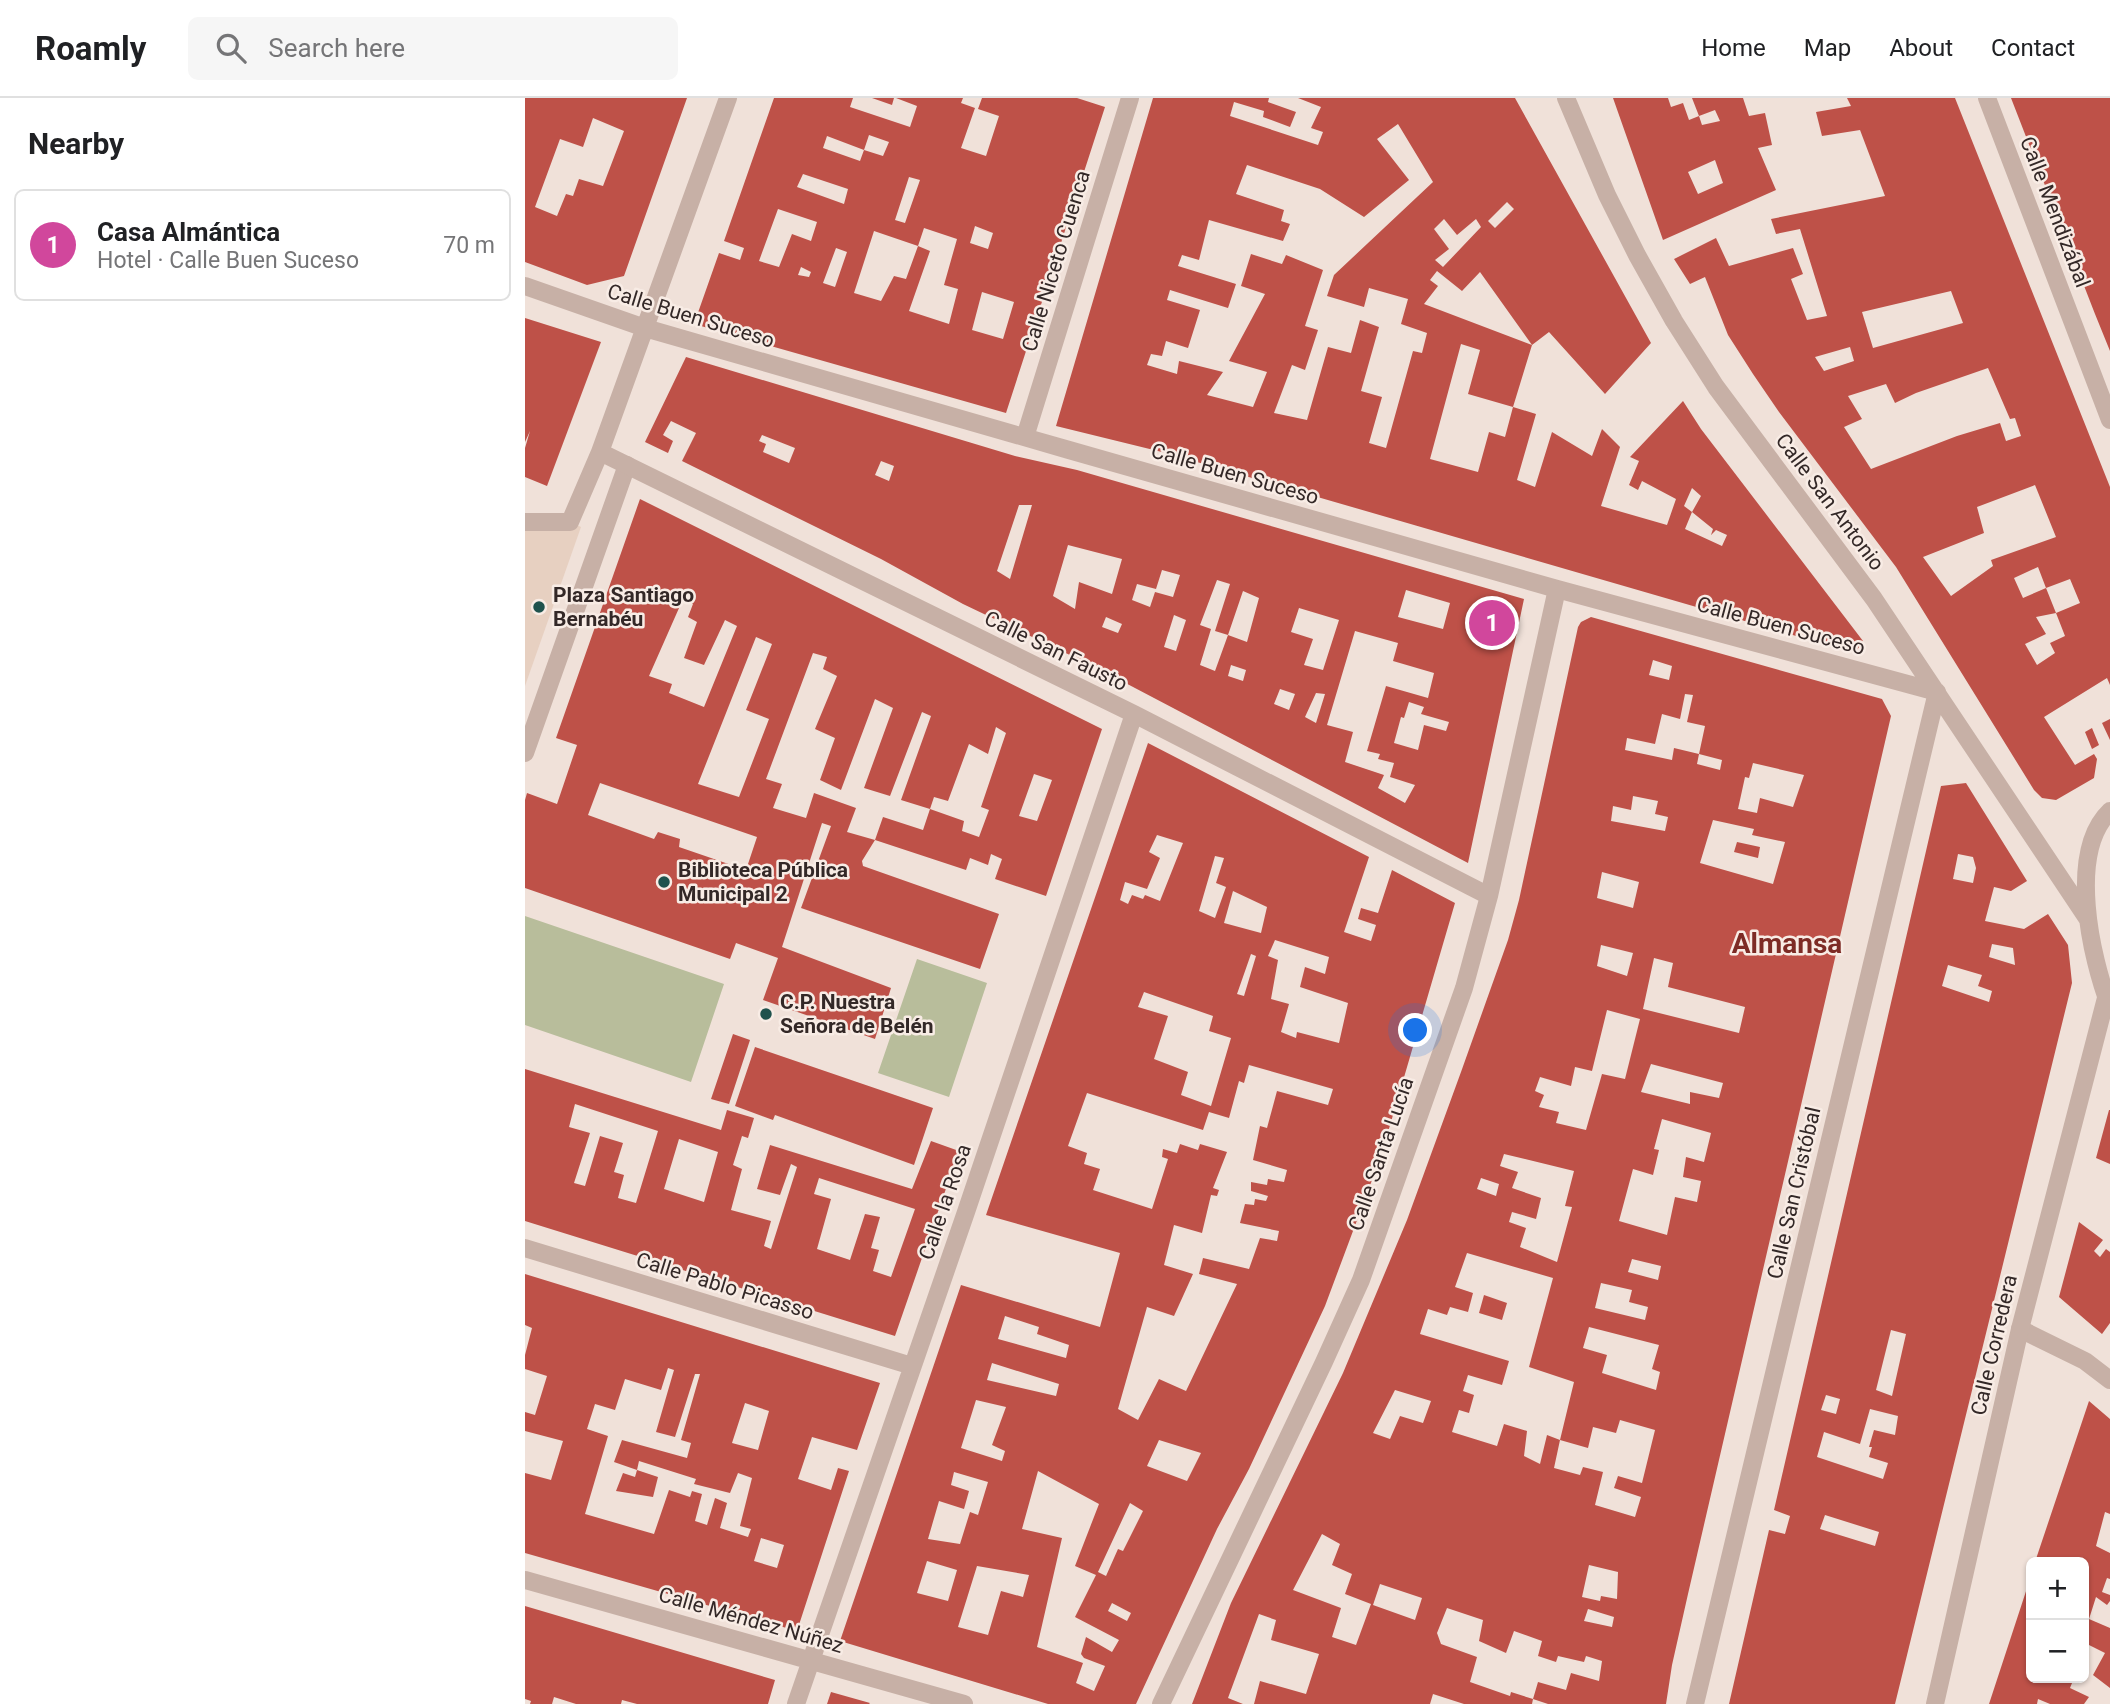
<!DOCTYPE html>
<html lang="en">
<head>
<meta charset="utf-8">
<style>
  :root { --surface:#fff; --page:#f6f6f6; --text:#202124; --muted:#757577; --line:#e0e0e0; --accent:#1f524d }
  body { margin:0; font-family:Roboto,sans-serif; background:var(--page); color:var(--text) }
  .controls { position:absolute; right:21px; bottom:21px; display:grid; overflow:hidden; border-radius:10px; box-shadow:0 2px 5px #0004 }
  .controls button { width:63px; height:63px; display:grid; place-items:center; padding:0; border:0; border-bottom:2px solid var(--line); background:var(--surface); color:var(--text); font:35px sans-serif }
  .you { position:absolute; left:891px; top:933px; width:24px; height:24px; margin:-18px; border:5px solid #fff; border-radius:50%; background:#1a73e8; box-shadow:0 0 0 10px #1a73e833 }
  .badge { display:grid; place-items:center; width:46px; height:46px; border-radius:50%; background:var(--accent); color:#fff; font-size:23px; font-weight:700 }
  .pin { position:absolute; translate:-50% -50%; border:4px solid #fff; box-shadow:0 2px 7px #0006 }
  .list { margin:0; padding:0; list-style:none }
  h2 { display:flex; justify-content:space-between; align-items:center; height:91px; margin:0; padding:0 28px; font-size:30px }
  h2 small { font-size:23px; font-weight:400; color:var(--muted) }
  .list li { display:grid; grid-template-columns:46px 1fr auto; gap:21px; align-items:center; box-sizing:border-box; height:112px; margin:0 14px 14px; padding:0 14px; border:2px solid var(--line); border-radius:10px }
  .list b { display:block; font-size:26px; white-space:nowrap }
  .list p { margin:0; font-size:23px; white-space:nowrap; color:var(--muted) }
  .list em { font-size:23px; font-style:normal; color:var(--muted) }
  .icon { flex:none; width:38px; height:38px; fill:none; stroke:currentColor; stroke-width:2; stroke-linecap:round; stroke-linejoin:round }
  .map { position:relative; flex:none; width:1585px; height:1606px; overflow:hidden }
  header { display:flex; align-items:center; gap:42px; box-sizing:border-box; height:98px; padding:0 35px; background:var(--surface); border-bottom:2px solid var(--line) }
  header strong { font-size:33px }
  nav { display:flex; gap:38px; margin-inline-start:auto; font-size:24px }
  .search { width:490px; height:63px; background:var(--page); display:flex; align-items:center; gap:18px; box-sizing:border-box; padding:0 24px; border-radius:10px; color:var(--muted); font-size:26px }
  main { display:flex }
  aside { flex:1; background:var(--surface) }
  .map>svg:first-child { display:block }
  .green { fill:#b8bd9b }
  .plaza { fill:#e7d0c1 }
  .building { fill:#be5148; fill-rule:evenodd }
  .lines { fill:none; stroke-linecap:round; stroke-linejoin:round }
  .pedestrian { stroke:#c7b0a6; stroke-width:18 }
  .minor { stroke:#c7b0a6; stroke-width:18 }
  .poi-dot { fill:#1f524d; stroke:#f8ece5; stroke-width:2.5 }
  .labels { text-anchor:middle; stroke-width:5; stroke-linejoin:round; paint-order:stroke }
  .street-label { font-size:21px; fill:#332827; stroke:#f8ece5 }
  .poi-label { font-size:21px; font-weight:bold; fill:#332827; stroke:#f8ece5; text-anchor:start }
  .district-label { font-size:28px; font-weight:bold; fill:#7d2b25; stroke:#f8ece5 }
</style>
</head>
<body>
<header>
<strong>Roamly</strong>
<div class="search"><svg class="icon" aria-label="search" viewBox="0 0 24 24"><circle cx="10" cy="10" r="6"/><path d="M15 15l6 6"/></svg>Search here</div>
<nav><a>Home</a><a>Map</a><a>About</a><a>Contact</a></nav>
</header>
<main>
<aside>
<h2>Nearby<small></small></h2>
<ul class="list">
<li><span class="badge" style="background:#d1479c">1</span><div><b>Casa Almántica</b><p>Hotel · Calle Buen Suceso</p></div><em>70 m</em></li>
</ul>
</aside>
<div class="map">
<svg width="1585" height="1606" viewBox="0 0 1585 1606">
  <rect width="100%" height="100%" fill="#f0e1d9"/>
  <!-- green -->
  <path class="green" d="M0 818 199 886 166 984 0 927Z
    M392 861 462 885 424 999 353 975Z"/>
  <!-- plaza -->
  <path class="plaza" d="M0 424H45L56 429 0 588Z"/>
  <!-- building -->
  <path class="building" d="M0 0H162L99 178 62 187 0 164ZM68 20 99 33 78 88 54 81 48 98 41 96 32 118 10 109 35 41 58 49Z
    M249 0H328L325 9 385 29 392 8 371 0H438L436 5 450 10 436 50 461 58 474 18 453 11 457 0H552L580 9 481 315 169 226 194 155 215 162 219 150 199 143ZM344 37 364 44 358 58 339 52 335 63 298 50 302 38 339 52ZM278 76 323 91 319 106 272 89ZM384 79 395 82 380 125 370 122ZM253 111 292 124 286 143 267 136 254 169 234 163ZM450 128 468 135 463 151 445 145ZM399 130 432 141 419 187 433 191 424 226 384 213 405 153 393 148 381 181 369 178 356 203 329 195 349 133 393 148ZM311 150 322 154 310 189 298 185ZM276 169 286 174 284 179 273 177ZM457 194 489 204 478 241 447 232Z
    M347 0H369L367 7Z
    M628 0H744L743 4 771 14 765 29 738 19 739 13 709 4 705 18 793 47 798 34 786 30 796 9 773 0H990L1126 245 1080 296 1024 234 1007 247 955 174 937 193 912 173 905 182 913 188 899 206 1007 247 988 309 943 296 955 252 936 246 905 361 953 374 964 334 980 339 988 309 1011 316 992 382 1010 389 1027 334 1067 358 1077 331 1095 349 1076 408 1142 427 1151 401 1117 383 1113 392 1104 387 1114 363 1105 359 1158 303 1176 331 1338 543 1330 555 641 355 531 328ZM873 26 908 84 809 177 802 198 839 209 844 190 883 201 876 226 902 235 897 255 888 253 861 350 844 345 857 299 836 293 854 229 835 222 826 255 803 249 782 322 749 315 767 267 780 272 793 232 780 228 798 172 761 157 757 166 726 156 716 188 740 196 704 263 742 274 728 309 682 297 698 274 654 263 652 276 622 267 626 256 637 258 641 243 663 250 675 212 642 202 645 192 703 210 711 186 653 168 657 157 674 162 684 122 758 143 765 126 756 123 759 112 711 96 722 67 795 91 839 119 884 82 852 41ZM982 104 989 111 970 130 963 123ZM919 121 932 137 951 121 956 129 918 169 910 162 924 151 909 131ZM1167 390 1176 398 1167 414 1188 431 1186 437 1191 432 1202 437 1197 448 1160 431 1167 414 1159 408Z
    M1088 0H1143L1146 9 1158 5 1164 22 1174 18 1177 27 1195 23 1190 12 1174 18 1167 0H1218L1224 18 1240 15 1247 47 1233 50 1251 92 1138 142ZM1190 62 1198 85 1173 96 1163 74Z
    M1322 0H1430L1585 389V587L1582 580 1519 619 1550 667 1569 656 1572 661 1569 680 1531 702 1517 700 1509 692 1371 469 1254 314 1228 276 1203 237 1180 179 1165 186 1149 161 1191 140 1204 168 1268 150 1278 176 1266 181 1282 222 1302 218 1275 131 1251 136 1246 121 1360 98 1335 32 1297 38 1291 14 1326 8ZM1426 193 1438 225 1348 250 1337 214ZM1325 249 1329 263 1299 273 1290 259ZM1463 270 1485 321 1490 320 1496 338 1481 343 1475 325 1432 338 1346 371 1319 329 1337 321 1323 298 1361 286 1370 305 1391 295ZM1510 387 1531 439 1466 462 1468 468 1426 498 1398 459 1459 435 1452 409ZM1513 469 1521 490 1545 481 1555 505 1531 515 1540 538 1525 545 1530 555 1512 567 1500 546 1521 536 1511 519 1531 515 1521 490 1498 500 1489 480Z
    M1486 0H1585V253L1570 216Z
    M0 220 76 244 22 388 0 379V350L5 333 0 344Z
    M161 259 490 358 552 372 999 501 943 765 570 569 577 536 570 569 438 506 356 461 157 363 171 335 146 323 138 337 148 343 143 355 120 344ZM237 337 270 350 264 365 238 354 241 346 234 343ZM356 363 369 368 364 383 350 377ZM494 407H507L485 481 472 473ZM543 447 597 461 587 496 554 484 550 511 528 498ZM637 472 655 477 648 499 630 494 625 509 607 502 612 486 631 491ZM692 482 705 486 690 533 703 537 690 573 675 567 686 531 675 527ZM881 492 925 505 918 531 873 519ZM718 493 734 500 722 544 703 537ZM774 510 814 522 798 572 779 567 788 541 766 534ZM649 517 661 522 651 553 639 549ZM581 519 597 526 593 535 577 529ZM830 533 873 545 868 563 909 575 903 600 861 588 842 653 855 656 853 661 869 665 865 679 890 687 880 705 853 690 859 677 820 664 828 634 802 627ZM706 567 721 572 718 583 703 578ZM755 591 770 596 764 612 749 606ZM791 595 800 596 791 625 780 619ZM884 604 899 609 896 616 924 624 921 633 899 627 893 652 869 645 876 619 879 620Z
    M115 401 577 631 521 798 470 781 477 761 466 756 463 767 445 760 441 772 350 742 358 719 398 732 405 711 439 723 437 733 454 739 464 712 456 709 481 635 471 629 463 656 444 646 423 703 409 699 405 711 376 702 406 618 397 614 365 698 339 690 368 610 350 601 316 692 295 682 310 640 290 631 312 578 298 571 302 559 288 555 241 681 257 686 248 710 281 720 289 695 331 710 322 734 350 742 337 763 338 768 474 816 455 871 276 810 306 728 297 725 257 849 366 890 350 941 238 902 253 860 211 845 205 861 0 790V702L2 695 32 706 52 647 31 640ZM158 501 168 506 163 519 172 524 159 560 179 567 200 522 212 528 179 609 144 595 147 586 124 578ZM231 539 247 546 221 612 244 621 214 699 173 686ZM509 676 527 682 512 723 494 718ZM75 685 232 739 221 772 154 749 155 741 133 734 129 741 63 717Z
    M1066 519 1357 601 1366 618 1163 1496 1147 1567 1141 1606H1023L1008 1601 1013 1584 1041 1592 1046 1575 1074 1583 1077 1563 1061 1558 1059 1564 1033 1558 1031 1564 1013 1558 1017 1543 989 1533 981 1555 954 1543 958 1522 922 1510 912 1535 916 1546 952 1559 945 1584 985 1598 986 1594 1008 1601 1007 1606H939L908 1596 905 1606H729L735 1583 781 1596 794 1556 746 1542 751 1522 734 1516 703 1600 718 1606H667L706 1505 818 1275 882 1122 936 974 983 842 994 802 1053 529 1056 524ZM1128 562 1147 568 1144 582 1124 577ZM1160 596 1168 597 1162 624 1180 628 1174 656 1149 650 1147 662 1100 652 1102 640 1130 646 1137 616 1155 621ZM1174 656 1197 662 1195 672 1172 666ZM1228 665 1279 677 1268 709 1235 700 1232 715 1213 711 1220 679 1224 680ZM1108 698 1133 703 1130 716 1143 719 1140 733 1086 723 1088 708 1106 712ZM1188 722 1229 731 1227 737 1260 744 1248 786 1175 765ZM1077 774 1114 784 1108 810 1072 800ZM1076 847 1108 855 1102 878 1072 868ZM1129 860 1148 865 1143 889 1220 909 1214 935 1118 911ZM1082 912 1115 921 1100 981 1077 976 1061 1032 1031 1025 1034 1014 1014 1009 1019 997 1010 993 1015 979 1046 988 1050 969 1067 973ZM1126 966 1198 985 1194 1000 1165 994V1006L1116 994ZM1137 1021 1186 1035 1179 1064 1161 1059 1158 1079 1176 1083 1172 1104 1150 1099 1142 1137 1094 1123 1108 1071 1128 1077 1134 1052 1129 1051ZM979 1056 1049 1073 1040 1108 1047 1109 1032 1164 995 1149 1001 1130 984 1124 987 1114 1011 1121 1016 1100 987 1090 993 1074 975 1068ZM956 1080 974 1086 971 1098 952 1091ZM942 1155 1028 1180 1004 1269 1049 1284 1035 1342 1063 1350 1068 1329 1091 1335 1095 1322 1130 1332 1117 1385 1093 1378 1089 1390 1116 1399 1110 1419 1070 1407 1078 1374 1058 1369 1055 1377 1029 1370 1035 1342 1022 1337 1015 1366 999 1358 1002 1333 979 1326 972 1348 927 1334 934 1312 944 1315 949 1297 938 1293 943 1277 977 1287 984 1263 895 1236 903 1211 922 1217 925 1209 943 1214 948 1195 930 1189ZM1107 1161 1136 1168 1133 1182 1103 1174ZM1076 1185 1107 1192 1104 1204 1123 1209 1120 1222 1070 1210ZM1064 1229 1134 1247 1127 1271 1135 1274 1131 1292 1077 1275 1082 1257 1058 1250ZM870 1292 906 1303 898 1325 875 1318 865 1341 848 1335ZM797 1436 815 1446 807 1467 827 1476 820 1496 846 1506 831 1547 807 1539 816 1510 768 1492ZM1064 1467 1093 1474 1092 1501 1076 1498 1075 1503 1057 1499ZM855 1486 897 1500 890 1522 848 1507ZM1063 1511 1089 1519 1087 1529 1059 1523Z
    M1585 621V642L1577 625Z
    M1567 630 1574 647 1567 651 1560 634Z
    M623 645 844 759 819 834 846 843 851 827 833 821 836 810 853 815 867 772 930 805 856 1058 800 1208 724 1371 692 1431 611 1606H523L315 1543 436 1187 575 1229 595 1155 461 1117ZM632 737 658 745 635 803 620 797 618 801 607 797 603 806 595 802 600 784 622 791 635 760 624 754ZM690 758 699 760 691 785 701 789 690 820 674 813ZM708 793 742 809 736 835 699 825ZM750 842 804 859 800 876 780 869 775 889 823 905 814 945 772 934 771 940 756 934 764 906 746 901 753 862 743 858ZM726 856 731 858 719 898 712 896ZM619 894 688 918 684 933 706 940 686 1008 656 997 663 974 629 961 643 918 613 909ZM724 967 808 991 803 1007 752 993 742 1030 735 1028 728 1062 762 1072 759 1084 743 1081 742 1087 726 1084V1093L743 1098 741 1103 730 1101 729 1107 720 1106 715 1125 754 1133 752 1143 735 1140 724 1171 678 1160 674 1176 712 1186 661 1293 634 1281 613 1322 593 1311 622 1209 649 1218 668 1176 639 1167 649 1127 677 1135 686 1097 692 1098 694 1092 688 1090 702 1054 675 1046 673 1052 655 1046 652 1055 638 1051 637 1059 643 1061 627 1111 568 1092 575 1071 559 1066 562 1055 543 1048 562 995 678 1032 684 1014 704 1020 714 983 719 985ZM480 1218 514 1229 512 1236 544 1247 541 1260 473 1241ZM467 1265 534 1286 531 1298 462 1282ZM451 1302 481 1309 467 1347 480 1353 477 1363 436 1350ZM634 1342 676 1355 662 1383 622 1368ZM513 1373 574 1406 550 1468 571 1477 550 1519 594 1542 587 1554 561 1539 556 1556 559 1560 580 1568 569 1593 551 1585 558 1565 512 1549 537 1440 497 1431ZM429 1374 463 1384 453 1417 445 1414 435 1446 403 1441 414 1403 439 1411 444 1393 426 1387ZM605 1405 618 1413 598 1453 593 1451 581 1478 573 1474ZM402 1463 432 1472 423 1503 392 1495ZM452 1468 504 1477 498 1499 476 1493 463 1537 433 1529ZM587 1505 606 1515 602 1523 583 1513Z
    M1441 685 1502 783 1486 793 1469 789 1460 823 1499 831 1523 816 1543 847 1547 885 1370 1606H1204L1244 1432 1260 1436 1265 1418 1249 1412 1416 688ZM1433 756 1448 759 1451 770 1448 785 1428 781ZM1467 846 1488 850 1490 867 1464 859ZM1423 867 1457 877 1453 888 1467 893 1464 904 1417 888ZM1366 1232 1381 1236 1367 1298 1351 1292ZM1301 1297 1315 1301 1311 1316 1296 1312ZM1345 1311 1373 1318 1370 1337 1349 1332 1344 1349H1347L1344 1359 1363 1365 1358 1381 1292 1359 1299 1334 1335 1346ZM1300 1417 1354 1434 1350 1448 1295 1431Z
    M1212 744 1235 749 1233 760 1209 754Z
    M208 936 225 942 204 1006 186 1001Z
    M230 949 408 1010 389 1067 250 1017 248 1022 210 1008Z
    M0 971 196 1032 202 1012 229 1020 223 1040 217 1038 208 1067 217 1071 206 1112 246 1123 239 1148 246 1151 272 1069 266 1066 255 1097 232 1091 245 1047 387 1091 406 1043 434 1053 370 1238 0 1123ZM50 1006 133 1033 111 1105 93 1100 99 1077 89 1074 98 1045 75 1038 60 1088 49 1085 65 1035 44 1029ZM154 1041 193 1054 179 1104 139 1091ZM294 1080 390 1111 366 1179 348 1173 354 1152 346 1150 355 1119 340 1116 325 1162 292 1151 306 1101 289 1096Z
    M1584 1012H1585V1066L1571 1060Z
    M1554 1124 1578 1142 1569 1153 1575 1159 1581 1151 1585 1154V1225L1577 1236 1534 1199Z
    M0 1176 355 1285 332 1352 287 1339 273 1381 306 1392 313 1370 324 1373 272 1533 0 1455V1375L26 1382 38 1343 0 1333V1314L10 1317 22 1278 0 1271V1257L7 1230 0 1227ZM143 1270 149 1272 131 1334 150 1339 170 1276H175L156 1342 166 1345 162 1360 97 1342 89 1364 112 1372 114 1363 171 1381 169 1386 205 1395 213 1375 227 1380 215 1428 226 1431 223 1439 195 1430 202 1405 190 1400 182 1427 170 1423 177 1396 167 1393 165 1399 144 1392 129 1436 60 1416 83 1338 62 1331 70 1306 90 1312 100 1281 136 1292ZM220 1305 244 1313 233 1352 207 1345ZM236 1440 259 1447 252 1470 229 1463Z
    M959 1197 982 1205 977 1222 954 1215Z
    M1564 1303 1585 1321V1416L1580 1414 1571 1448 1585 1455V1481L1582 1480 1577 1494 1585 1497V1503L1582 1507 1571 1499 1564 1521 1585 1530V1590L1568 1577 1580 1555 1564 1547 1559 1559V1464H1510Z
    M112 1372 133 1379 128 1399 91 1393 98 1375 110 1379Z
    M1506 1478V1580H1549L1545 1590 1564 1599 1559 1606H1525L1513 1601 1512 1606H1464Z
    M0 1508 250 1582 243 1606H112L97 1602 96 1606H51L29 1599 27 1606H5L6 1603 0 1601Z
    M306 1594 345 1605 344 1606H302Z"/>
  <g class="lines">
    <!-- pedestrian -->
    <path class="pedestrian" d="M0 655 102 367
      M1495 1231 1560 1263 1585 1282"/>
    <!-- minor -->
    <path class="minor" d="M1041 0 1082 97 1112 157 1149 223 1191 289 1349 501 1562 820
      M1462 0 1585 322
      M0 188 120 230 544 352 1032 491 1412 594
      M500 339 605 0
      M75 354 609 616 964 798
      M0 424H45L75 354 203 0
      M1585 713C1542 754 1566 860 1585 909
      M0 1150 387 1268
      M0 1482 439 1606
      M271 1606 441 1114 609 616
      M636 1606 799 1264 836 1182 939 890 964 798 1032 491
      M1170 1606 1412 594
      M1410 1606 1495 1231 1581 900"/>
  </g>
  <!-- markers -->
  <g class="poi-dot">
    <circle cx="14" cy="509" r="7"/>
    <circle cx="139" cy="784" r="7"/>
    <circle cx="241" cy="916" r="7"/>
  </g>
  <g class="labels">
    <!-- street labels -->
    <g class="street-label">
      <text transform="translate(1530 114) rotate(69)" y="7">Calle Mendizábal</text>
      <text transform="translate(531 163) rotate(-73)" y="7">Calle Niceto Cuenca</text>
      <text transform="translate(166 218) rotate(17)" y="7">Calle Buen Suceso</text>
      <text transform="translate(710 376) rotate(16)" y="7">Calle Buen Suceso</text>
      <text transform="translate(1305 404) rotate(53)" y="7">Calle San Antonio</text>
      <text transform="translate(1256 528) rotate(15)" y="7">Calle Buen Suceso</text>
      <text transform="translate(531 553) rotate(26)" y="7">Calle San Fausto</text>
      <text transform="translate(856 1056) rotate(-71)" y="7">Calle Santa Lucía</text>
      <text transform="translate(1269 1095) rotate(-77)" y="7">Calle San Cristóbal</text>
      <text transform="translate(420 1104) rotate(-71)" y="7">Calle la Rosa</text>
      <text transform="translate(200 1188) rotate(17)" y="7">Calle Pablo Picasso</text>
      <text transform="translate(1469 1247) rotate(-77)" y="7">Calle Corredera</text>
      <text transform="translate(226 1522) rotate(16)" y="7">Calle Méndez Núñez</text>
    </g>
    <!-- poi labels -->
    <g class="poi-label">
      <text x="28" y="504">Plaza Santiago<tspan x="28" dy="24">Bernabéu</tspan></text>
      <text x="153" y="779">Biblioteca Pública<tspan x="153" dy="24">Municipal 2</tspan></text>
      <text x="255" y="911">C.P. Nuestra<tspan x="255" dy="24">Señora de Belén</tspan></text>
    </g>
    <!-- district labels -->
    <g class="district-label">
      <text x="1262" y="855">Almansa</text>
    </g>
  </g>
</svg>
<div class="controls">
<button>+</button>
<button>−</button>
</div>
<div class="you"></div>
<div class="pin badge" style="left:967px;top:525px;background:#d1479c">1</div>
</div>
</main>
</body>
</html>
